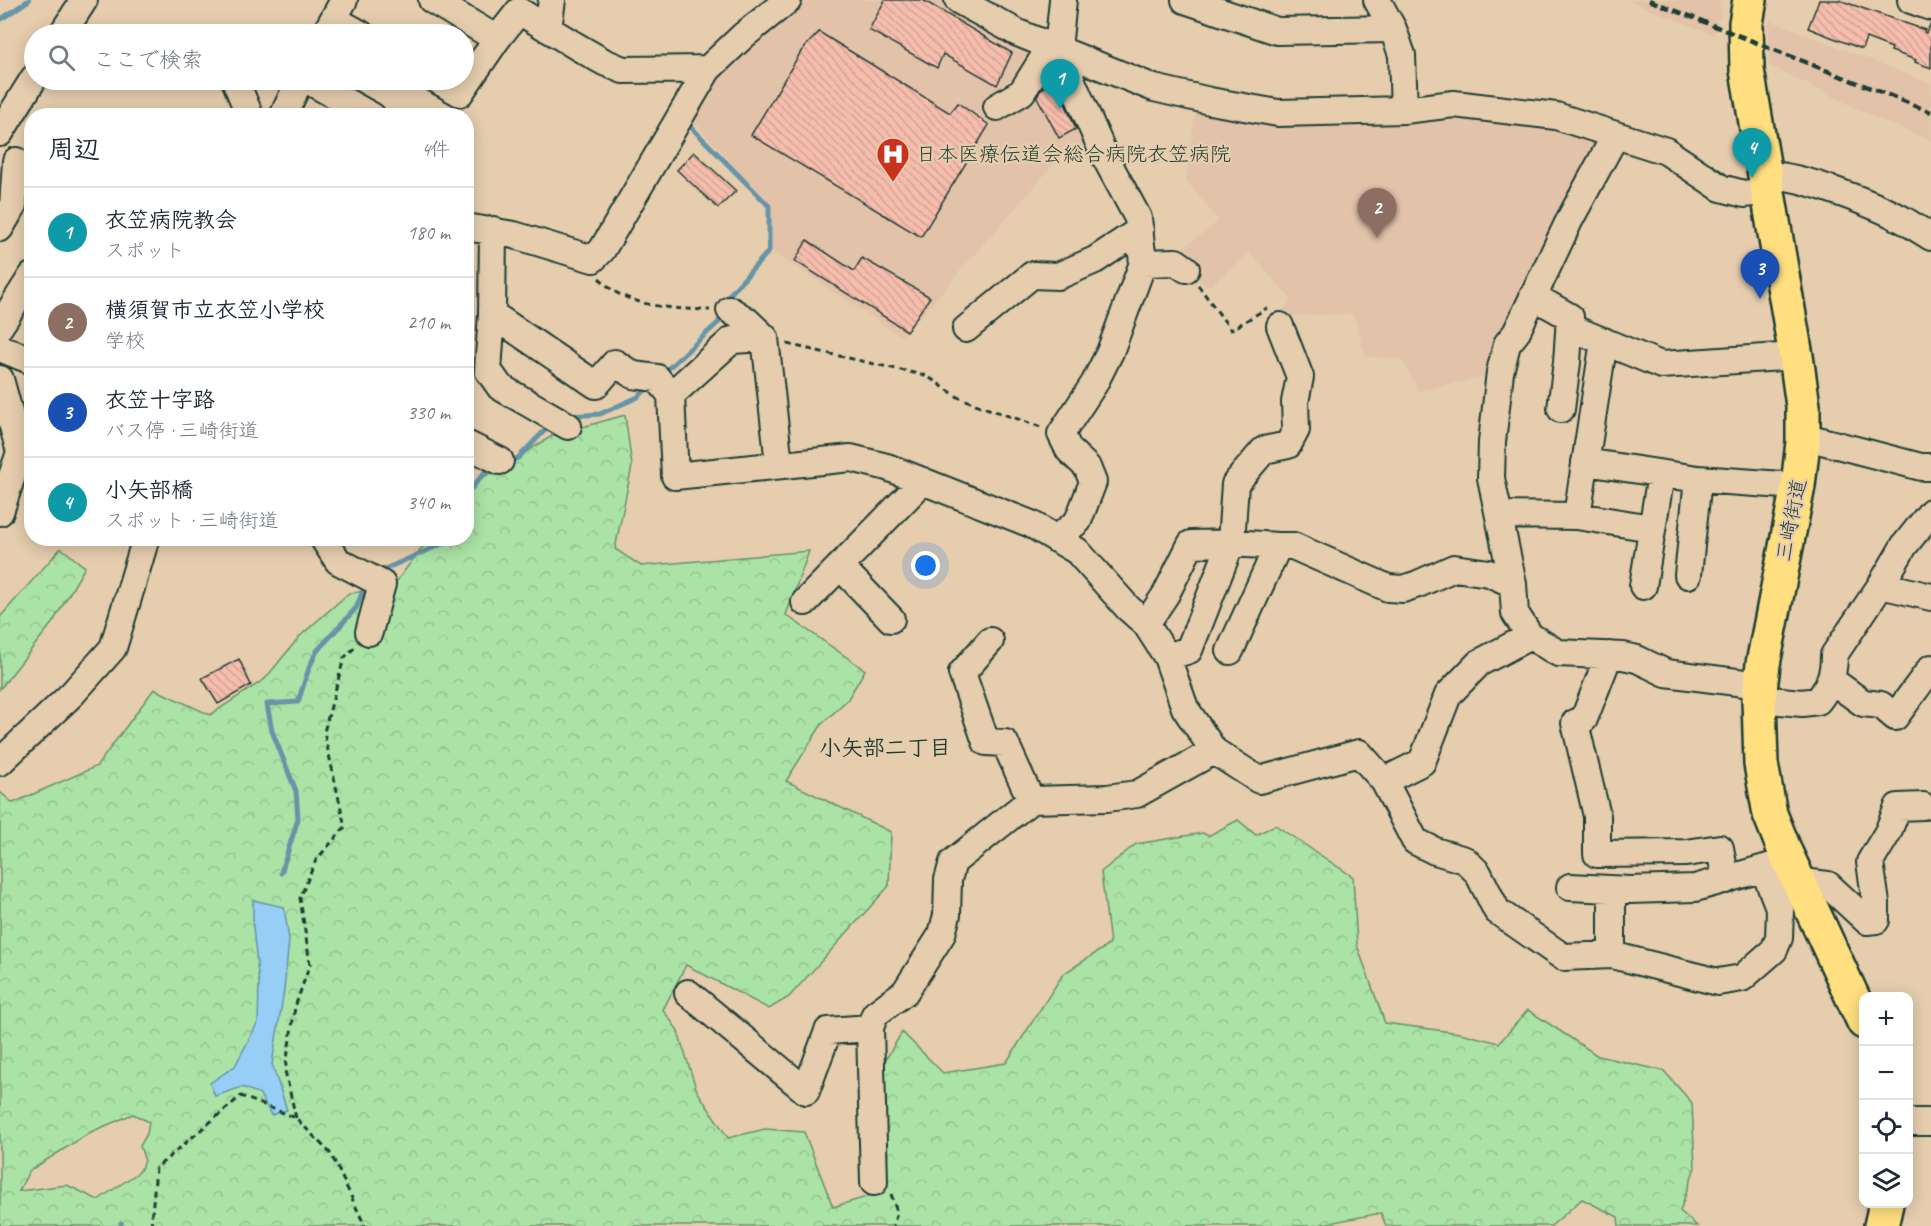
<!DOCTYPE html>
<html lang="ja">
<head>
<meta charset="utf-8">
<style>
  :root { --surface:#fff; --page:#f2f2f3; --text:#1f2937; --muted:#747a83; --line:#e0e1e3; --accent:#c8321e }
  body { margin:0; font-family:Caveat,"Klee One",sans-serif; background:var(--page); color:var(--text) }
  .controls { position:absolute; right:18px; bottom:18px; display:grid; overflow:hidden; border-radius:12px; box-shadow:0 3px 15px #0003 }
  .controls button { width:54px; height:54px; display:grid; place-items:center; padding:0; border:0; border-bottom:2px solid var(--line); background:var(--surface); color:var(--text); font:30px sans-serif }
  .you { position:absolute; left:926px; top:566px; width:21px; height:21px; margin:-15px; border:4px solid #fff; border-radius:50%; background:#1a73e8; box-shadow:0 0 0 9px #1a73e833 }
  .badge { display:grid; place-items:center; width:39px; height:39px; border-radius:50%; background:var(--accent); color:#fff; font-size:20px; font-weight:700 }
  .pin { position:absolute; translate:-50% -50px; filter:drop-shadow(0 2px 3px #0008) }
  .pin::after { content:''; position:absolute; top:32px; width:21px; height:18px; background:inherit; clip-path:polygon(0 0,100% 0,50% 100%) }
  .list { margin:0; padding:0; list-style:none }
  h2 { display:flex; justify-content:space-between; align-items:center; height:78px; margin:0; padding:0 24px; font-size:26px }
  h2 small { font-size:20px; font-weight:400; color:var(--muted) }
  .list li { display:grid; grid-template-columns:39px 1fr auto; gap:18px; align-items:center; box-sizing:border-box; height:90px; padding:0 24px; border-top:2px solid var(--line) }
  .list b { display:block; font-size:22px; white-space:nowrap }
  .list p { margin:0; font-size:20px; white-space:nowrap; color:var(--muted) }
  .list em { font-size:20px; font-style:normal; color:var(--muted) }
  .icon { flex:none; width:33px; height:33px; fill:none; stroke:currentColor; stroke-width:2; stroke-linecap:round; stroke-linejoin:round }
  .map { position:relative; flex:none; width:1931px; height:1226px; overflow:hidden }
  .search { position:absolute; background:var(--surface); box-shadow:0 3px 15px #0003; left:24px; top:24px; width:450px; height:66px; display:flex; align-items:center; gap:15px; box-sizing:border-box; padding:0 21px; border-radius:33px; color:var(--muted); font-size:22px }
  .panel { position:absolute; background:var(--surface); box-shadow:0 3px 15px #0003; left:24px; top:108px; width:450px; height:438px; border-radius:24px }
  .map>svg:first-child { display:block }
  .built { fill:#e2c2a9 }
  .forest { fill:url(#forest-crowns); stroke:#65906c; stroke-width:1.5; fill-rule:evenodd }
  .water { fill:#96cef5; stroke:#6694a8; stroke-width:1.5 }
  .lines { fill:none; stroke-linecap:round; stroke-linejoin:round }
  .stream { stroke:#6694a8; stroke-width:5 }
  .building { fill:url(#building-back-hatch); stroke:#1f3d34; stroke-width:1.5 }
  .minor-casing { stroke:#1f3d34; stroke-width:30 }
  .major-casing { stroke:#1f3d34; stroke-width:38 }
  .path { stroke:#1f3d34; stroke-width:3; stroke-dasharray:6 4.5; stroke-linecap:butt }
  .minor { stroke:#e5cdae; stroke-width:26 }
  .major { stroke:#ffdf80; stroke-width:33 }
  .rail { stroke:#1f3d34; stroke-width:4.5; stroke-dasharray:9 4.5; stroke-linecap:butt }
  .labels { text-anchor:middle; stroke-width:4.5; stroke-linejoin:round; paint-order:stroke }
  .poi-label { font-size:21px; fill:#1f3d34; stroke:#e5cdae; text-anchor:start }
  .street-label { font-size:21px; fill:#1f3d34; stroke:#e5cdae }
  .neighbourhood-label { font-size:22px; font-weight:bold; fill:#1f3d34; stroke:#e5cdae }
</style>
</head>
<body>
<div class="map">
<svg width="1931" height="1226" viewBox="0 0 1931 1226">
  <defs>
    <pattern id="forest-crowns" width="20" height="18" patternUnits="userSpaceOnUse" patternTransform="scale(1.5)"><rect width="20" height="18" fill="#abe2a5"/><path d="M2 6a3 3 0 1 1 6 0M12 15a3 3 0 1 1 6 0" fill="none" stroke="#93c38f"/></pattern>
    <pattern id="building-back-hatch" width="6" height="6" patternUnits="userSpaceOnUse" patternTransform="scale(1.5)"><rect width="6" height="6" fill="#f6bdad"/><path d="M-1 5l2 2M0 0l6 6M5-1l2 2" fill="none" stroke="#d2a395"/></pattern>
  </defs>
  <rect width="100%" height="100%" fill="#e5cdae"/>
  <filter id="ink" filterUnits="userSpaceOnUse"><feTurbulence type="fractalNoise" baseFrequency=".0167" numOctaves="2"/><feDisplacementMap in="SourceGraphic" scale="12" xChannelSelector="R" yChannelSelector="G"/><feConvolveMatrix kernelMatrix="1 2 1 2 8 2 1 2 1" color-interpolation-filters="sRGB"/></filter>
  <g filter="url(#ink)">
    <!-- built -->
    <path class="built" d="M807 0H943L1033 51 1064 73 1093 141 1058 159 902 337 772 251 771 206 690 117 712 81 775 24Z
      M1628 0H1719L1721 13 1714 35Z
      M1769 20 1931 84V140L1881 120 1769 65Z
      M1197 104 1270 125 1393 122 1452 116 1551 128 1599 146 1491 375 1418 391 1402 359 1366 356 1353 314 1282 316 1281 312 1292 300 1249 252 1211 285 1203 284 1183 261 1173 256 1219 221 1186 180Z"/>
    <!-- forest -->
    <path class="forest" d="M625 415 632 466 615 549 641 566 809 551 786 615 865 670 848 699 822 724 786 781 891 832 889 886 789 997 769 1009 686 965 663 1010 677 1029 697 1091 728 1138 765 1129 804 1132 833 1207 870 1196 883 1134 872 1083 902 1032 943 1073 1006 1063 1063 974 1110 944 1101 872 1136 844 1203 833 1208 836 1238 820 1256 835 1275 825 1353 877 1357 945 1385 1023 1460 1033 1499 1043 1528 1010 1598 1056 1664 1071 1692 1103 1695 1167 1680 1211 1697 1226H1619L1618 1217 1582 1199 1551 1226H1386L1381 1213 1313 1226H0V792L13 803 97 766 154 689 210 715 265 679 300 636 349 593 391 589 428 539 466 538 467 487 554 435ZM133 1114 149 1122 147 1134 140 1146 145 1161 139 1172 98 1200 67 1185 19 1191 29 1171 91 1132Z
      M61 548 85 567 53 622 0 689V617Z"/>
    <!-- water -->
    <path class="water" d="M253 900 284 907 289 940 284 990 272 1064 287 1110 271 1115 260 1094 242 1087 215 1096 210 1083 235 1066 258 1022 259 984 253 927Z"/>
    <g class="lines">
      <!-- stream -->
      <path class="stream" d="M0 20 29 0
        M692 128 769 206V251L722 303
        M662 374 719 322 721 313
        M570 416 600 414 638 397 651 385
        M506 463 518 458 551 424
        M466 495 484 473 495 468
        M378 572 444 543V538
        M281 873 298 819 296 791 272 731 267 704 298 702 309 668 317 651 356 608 366 584
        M121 1226V1223"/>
    </g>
    <!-- building -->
    <path class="building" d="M885 0H923L1012 53 997 85 943 54 937 68 869 30Z
      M1819 0H1839L1925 30 1924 32 1926 33 1931 23V68L1915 62 1916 60 1891 51 1892 48 1866 38 1862 49 1808 28Z
      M819 32 950 113 958 103 989 125 921 237 751 135 802 50Z
      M1056 82 1076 129 1059 138 1037 97 1041 89Z
      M694 152 736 191 718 208 677 170Z
      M807 240 854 271 862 258 930 297 907 331 795 261Z
      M239 659 251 685 218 704 202 678Z"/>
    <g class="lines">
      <!-- minor casing -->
      <g class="minor-casing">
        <path id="minor" d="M432 0 497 39
          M958 0 1018 33 1154 88 1210 101 1278 113 1404 110 1454 104 1556 116 1666 151 1721 188 1744 194 1768 191
          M1063 0 1058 49 1105 157 1138 218 1143 263 1176 262 1186 269
          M1185 0 1277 31 1393 29
          M1377 0 1393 29 1402 55 1404 110
          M1911 0 1931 7
          M334 19 361 34
          M548 29 552 0
          M62 34 84 0
          M325 34 344 0
          M235 80 250 116
          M307 80 372 116
          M437 80 460 93 497 39 519 11 576 46 604 62 623 70 708 69
          M997 107 1022 92 1044 57 1058 49
          M283 116 300 80
          M0 133 34 78
          M1765 176C1793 171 1881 207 1907 222 1915 227 1923 232 1931 237
          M466 227 514 235 593 259 602 250 708 69 744 35 788 0
          M0 228 13 206 16 161
          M493 230 492 314 596 385 615 363 633 375 657 378 671 395 675 476 851 458 887 467 1031 524 1077 551 1128 608 1146 624 1167 657 1185 708 1214 751 1259 780 1359 753 1384 781 1415 841 1435 851 1465 860 1478 873 1497 911 1563 957 1612 955 1718 982 1742 978 1774 950 1779 938 1780 910 1764 869
          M1533 296 1570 317 1567 362 1561 409
          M730 310 746 320 765 338 779 464
          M492 314 488 370 500 387 568 426
          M0 326 32 276
          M1569 327 1661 365 1796 356
          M966 329 1032 275 1058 276 1095 260 1140 230
          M0 348 32 361
          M0 379 20 452 0 512
          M671 395 732 340 765 338
          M1803 442 1818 440 1921 467H1931
          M466 444 500 461
          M1585 462 1698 479 1798 486
          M1931 512 1904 546 1881 585 1931 597
          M1499 515 1577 516 1652 528
          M1577 516 1604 341
          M323 538 338 561 382 584 369 632
          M1056 539 1078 521 1093 482 1087 467 1069 450 1061 434 1094 384 1110 352 1143 263
          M840 566 891 619
          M1688 575 1698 479
          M1643 586 1661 474
          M805 602 923 481
          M1146 624 1166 594 1191 544 1231 543 1278 546H1293L1388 588 1403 589 1418 584 1454 568 1489 573 1513 584
          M1530 636 1558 653 1623 656 1637 659 1666 673 1760 685
          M990 641 962 673 986 742 1005 743 1031 800
          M1230 651 1278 546
          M1609 655 1584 719 1575 723 1597 816V854L1686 853 1720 848 1726 880
          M1167 657 1189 650 1231 543 1235 484 1264 450 1288 445 1296 430 1295 402 1300 377 1280 326
          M1830 679 1863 703 1881 705 1895 717 1931 668
          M1759 699 1802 703 1818 701C1829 687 1834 674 1834 655L1881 585
          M0 762 72 694 113 648 146 538
          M1384 781 1422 762 1448 695 1479 663 1530 636 1515 613 1513 584 1491 478 1492 442 1500 372 1507 344 1516 333 1570 219 1615 136
          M1799 884 1803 882 1828 885 1867 921 1876 920V903L1870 862 1888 832 1898 807 1923 806
          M1570 887 1630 890 1695 888 1779 864
          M1612 955V890
          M688 993 806 1091 828 1031 870 1028
          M1908 1122H1931
          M874 1182 870 1028 875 1014 905 992 942 934 947 915 948 880 953 862 1031 800 1107 798 1137 794 1214 751"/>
      </g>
      <!-- major casing -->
      <g class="major-casing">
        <path id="major" d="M1750 0 1746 23 1747 70 1796 356 1803 406V442L1798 486 1763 664 1759 699 1761 764 1770 814 1786 854 1864 1022
          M1881 1226 1886 1204"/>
      </g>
      <!-- path -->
      <path class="path" d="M599 278C605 283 611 290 617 293 646 308 679 309 710 310
        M1198 285 1231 330 1267 308
        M787 344 927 376 958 397 983 407 1041 427
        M296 1118 285 1071 295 1007 310 964 300 898 316 860 345 827 324 732 344 658 355 647
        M891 1194 897 1212 893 1226
        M151 1226 156 1168 241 1096 296 1118 331 1154 365 1226"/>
      <!-- minor -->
      <use href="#minor" class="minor"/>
      <!-- major -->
      <use href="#major" class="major"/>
      <!-- rail -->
      <path class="rail" d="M1649 0 1931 112"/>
    </g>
  </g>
  <!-- icons -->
  <defs>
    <g id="hospital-pin" transform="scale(1.725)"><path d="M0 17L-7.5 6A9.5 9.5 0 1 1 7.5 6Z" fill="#c8321e" stroke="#e5cdae"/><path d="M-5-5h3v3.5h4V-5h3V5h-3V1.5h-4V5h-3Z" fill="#fff"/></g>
  </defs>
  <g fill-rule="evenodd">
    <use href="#hospital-pin" x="893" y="154"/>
  </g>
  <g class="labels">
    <!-- poi labels -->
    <g class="poi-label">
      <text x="916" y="161">日本医療伝道会総合病院衣笠病院</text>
    </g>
    <!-- street labels -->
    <g class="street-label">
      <text transform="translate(1791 520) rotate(-79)" y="7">三崎街道</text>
    </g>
    <!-- neighbourhood labels -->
    <g class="neighbourhood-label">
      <text x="885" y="755">小矢部二丁目</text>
    </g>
  </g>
</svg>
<div class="controls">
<button>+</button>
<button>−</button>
<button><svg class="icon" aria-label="locate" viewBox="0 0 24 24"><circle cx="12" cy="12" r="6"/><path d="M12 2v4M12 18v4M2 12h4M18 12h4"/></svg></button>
<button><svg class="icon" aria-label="layers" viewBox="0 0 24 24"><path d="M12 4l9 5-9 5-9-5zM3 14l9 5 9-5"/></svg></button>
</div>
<div class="you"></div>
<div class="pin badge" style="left:1060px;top:109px;background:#0f9aa8">1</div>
<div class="pin badge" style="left:1377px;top:238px;background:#8d6e63">2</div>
<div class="pin badge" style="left:1760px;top:299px;background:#1a4fb4">3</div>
<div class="pin badge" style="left:1752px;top:178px;background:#0f9aa8">4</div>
<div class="search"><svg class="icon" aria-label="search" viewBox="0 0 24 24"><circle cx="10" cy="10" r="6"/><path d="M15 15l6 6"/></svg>ここで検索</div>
<section class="panel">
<h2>周辺<small>4件</small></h2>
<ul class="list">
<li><span class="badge" style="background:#0f9aa8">1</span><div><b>衣笠病院教会</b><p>スポット</p></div><em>180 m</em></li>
<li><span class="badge" style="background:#8d6e63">2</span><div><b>横須賀市立衣笠小学校</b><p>学校</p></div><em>210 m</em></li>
<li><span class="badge" style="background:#1a4fb4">3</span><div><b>衣笠十字路</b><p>バス停 · 三崎街道</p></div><em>330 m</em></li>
<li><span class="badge" style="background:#0f9aa8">4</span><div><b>小矢部橋</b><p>スポット · 三崎街道</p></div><em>340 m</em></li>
</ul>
</section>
</div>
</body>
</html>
